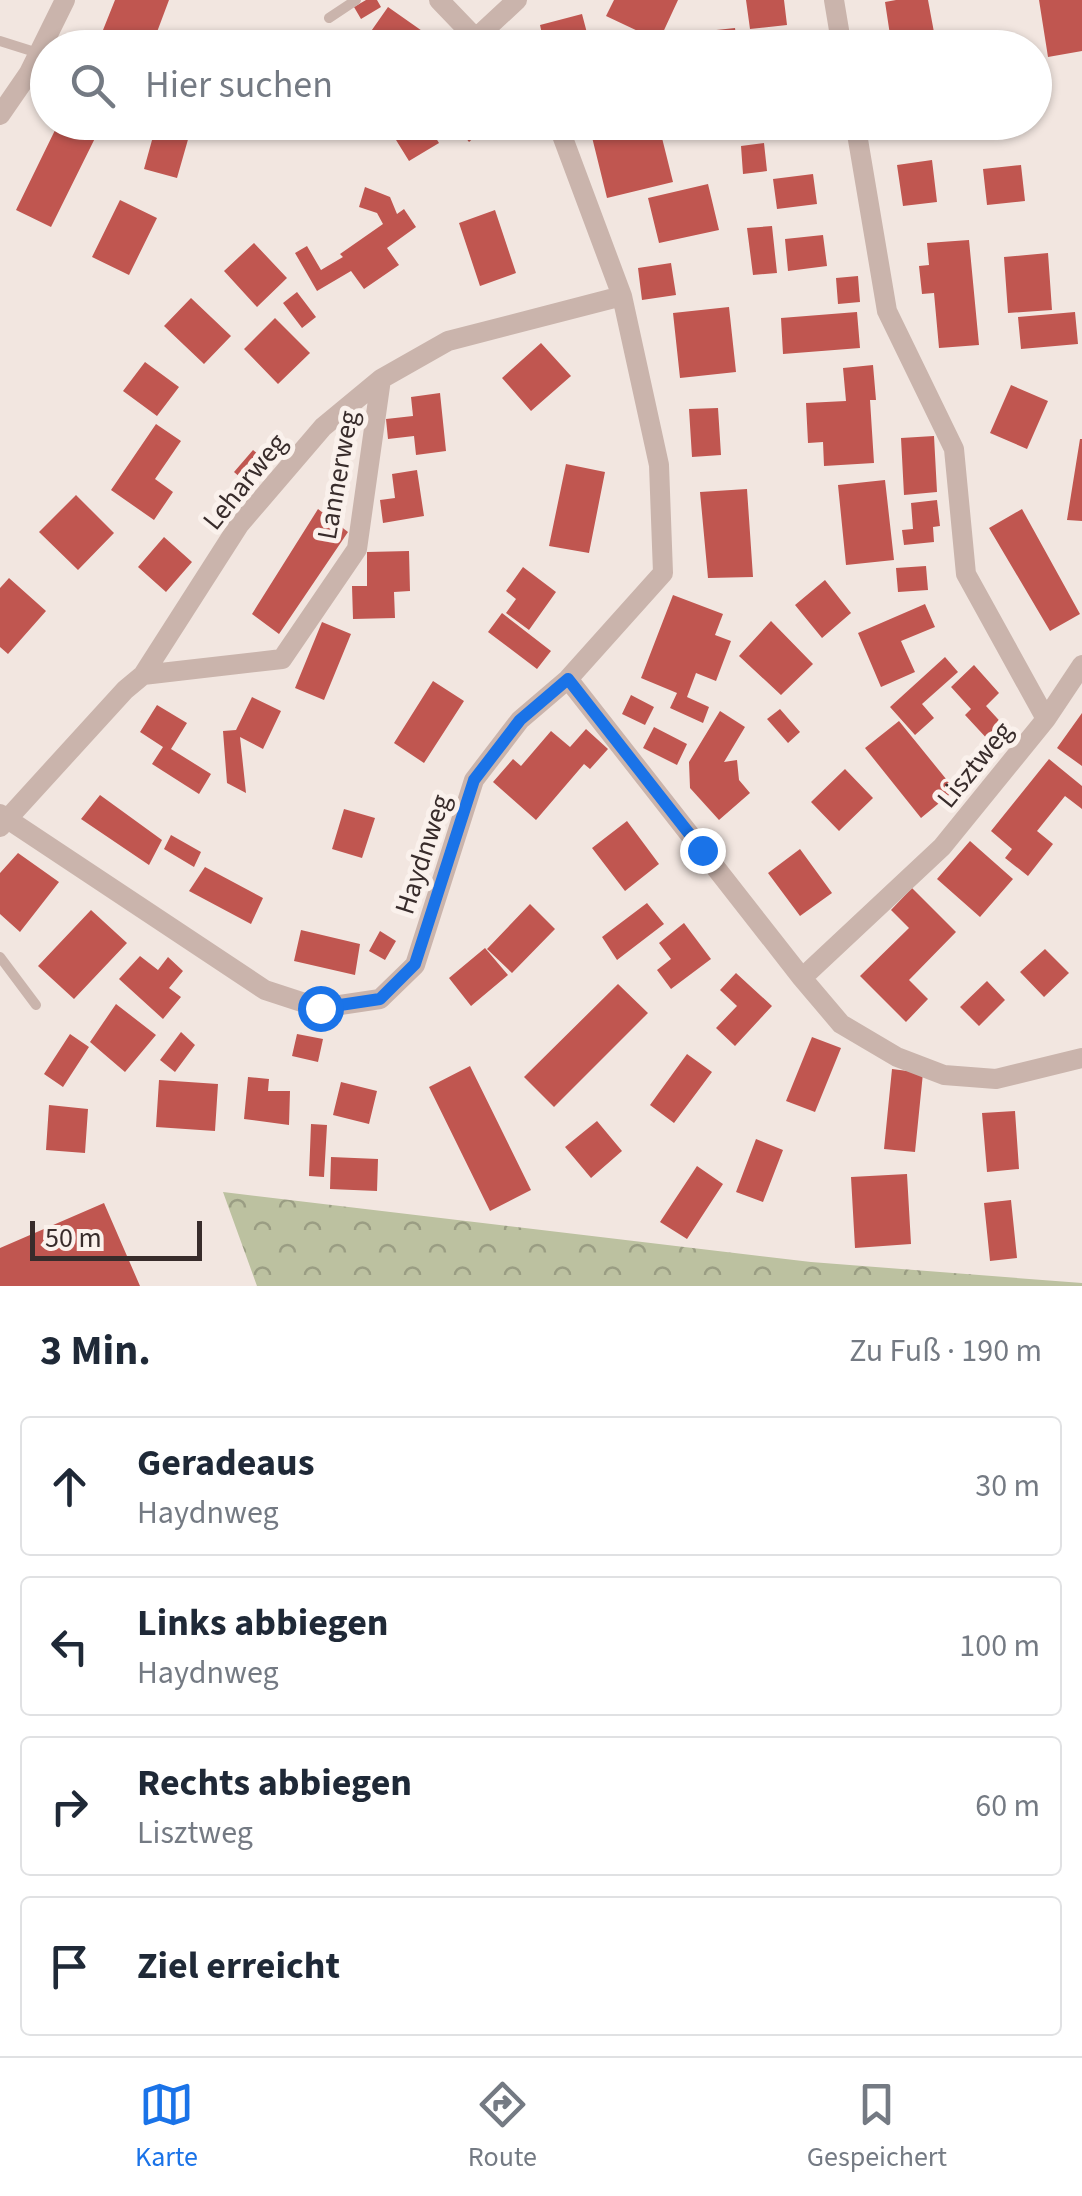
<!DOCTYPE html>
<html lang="de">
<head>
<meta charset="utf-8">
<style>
  :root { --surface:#fff; --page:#f2f2f3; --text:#1f2937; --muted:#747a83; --line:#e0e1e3; --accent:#1a73e8 }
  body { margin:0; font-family:"Source Sans 3",sans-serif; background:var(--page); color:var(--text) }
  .scale { position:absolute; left:30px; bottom:25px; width:172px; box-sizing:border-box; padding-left:10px; border:5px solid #382c2b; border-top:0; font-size:28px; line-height:35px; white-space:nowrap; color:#382c2b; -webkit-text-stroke:8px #faf1ec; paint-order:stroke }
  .stop { position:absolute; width:30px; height:30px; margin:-22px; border:8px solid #1a73e8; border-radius:50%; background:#fff }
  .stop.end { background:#1a73e8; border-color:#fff; box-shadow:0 2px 10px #0008 }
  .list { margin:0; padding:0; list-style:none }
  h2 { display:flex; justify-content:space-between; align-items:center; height:130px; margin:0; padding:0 40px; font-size:42px }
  h2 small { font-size:32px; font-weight:400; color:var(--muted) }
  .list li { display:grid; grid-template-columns:65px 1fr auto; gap:30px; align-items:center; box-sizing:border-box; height:140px; margin:0 20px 20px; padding:0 20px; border:2px solid var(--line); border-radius:10px }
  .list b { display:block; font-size:38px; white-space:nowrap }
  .list p { margin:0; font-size:32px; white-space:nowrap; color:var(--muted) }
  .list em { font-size:32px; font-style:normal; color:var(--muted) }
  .icon { flex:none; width:55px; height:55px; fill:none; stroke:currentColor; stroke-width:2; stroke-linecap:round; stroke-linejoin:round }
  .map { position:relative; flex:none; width:1082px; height:1286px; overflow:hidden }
  .search { position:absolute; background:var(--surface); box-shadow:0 2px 8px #0004; left:30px; right:30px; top:30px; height:110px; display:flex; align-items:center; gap:25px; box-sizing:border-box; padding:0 35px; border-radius:55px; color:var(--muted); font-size:38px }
  .sheet { height:770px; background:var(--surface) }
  nav { display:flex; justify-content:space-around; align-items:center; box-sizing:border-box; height:140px; border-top:2px solid var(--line); background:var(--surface); font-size:28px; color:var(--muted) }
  nav a { display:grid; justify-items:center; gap:5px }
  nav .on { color:var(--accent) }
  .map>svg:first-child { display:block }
  .forest { fill:url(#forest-crowns) }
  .building { fill:#c05650 }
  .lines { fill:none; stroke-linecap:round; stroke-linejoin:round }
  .service { stroke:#cab4ac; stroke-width:10 }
  .minor { stroke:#cab4ac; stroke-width:20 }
  .route { stroke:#1a73e8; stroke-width:12 }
  .labels { text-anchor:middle; stroke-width:10; stroke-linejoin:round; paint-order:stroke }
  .street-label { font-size:28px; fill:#382c2b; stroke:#faf1ec }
</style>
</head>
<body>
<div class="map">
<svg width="1082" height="1286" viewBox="0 0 1082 1286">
  <defs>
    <pattern id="forest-crowns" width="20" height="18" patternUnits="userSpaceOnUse" patternTransform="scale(2.5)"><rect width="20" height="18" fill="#bcc1a0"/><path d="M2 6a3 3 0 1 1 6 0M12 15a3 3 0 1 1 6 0" fill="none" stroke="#9a9d83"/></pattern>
  </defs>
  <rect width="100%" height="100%" fill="#f2e6e0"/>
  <!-- forest -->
  <path class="forest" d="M223 1192 811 1262 1082 1283V1286H257Z"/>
  <!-- building -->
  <path class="building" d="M115 0H169L151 48H118L99 40Z
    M366 0H377L381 7 361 19 354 7Z
    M614 0H678L659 41 606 16Z
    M746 0H784L787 25 750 29Z
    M896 0H928L936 43 892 48 885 2Z
    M1039 0H1082V51L1048 57Z
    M388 7 435 40 430 48H382L367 37Z
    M582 14 591 48H545L540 25Z
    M735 28 737 43 707 44V31Z
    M59 122H103L51 227 16 210Z
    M157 122H193L177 178 144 169Z
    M350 122H387L357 138Z
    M395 122H426L439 143 409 161 388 127Z
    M453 122H491L469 142Z
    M564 122H658L673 182 607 198 589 125 566 131Z
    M965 122H1003L1005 128 968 137Z
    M764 143 767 171 743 174 741 146Z
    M932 160 937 202 903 206 897 165Z
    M1021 165 1025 201 987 205 983 169Z
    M813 174 817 204 777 209 773 179Z
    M708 184 719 230 659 243 648 198Z
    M365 187 390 197 397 214 404 209 416 227 387 248 399 265 364 289 351 271 317 291 295 253 307 246 321 270 343 257 340 254 383 224 377 213 359 207Z
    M120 200 157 218 129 275 92 257Z
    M495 210 516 273 480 286 459 223Z
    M772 226 777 273 753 275 747 228Z
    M823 235 827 266 788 271 785 239Z
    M969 240 979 345 939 348 934 293 922 294 919 266 929 265 927 243Z
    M254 243 287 278 257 307 224 271Z
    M1048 253 1052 310 1008 313 1004 257Z
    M671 263 676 295 642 300 638 268Z
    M858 276 860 302 838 304 836 278Z
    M297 292 316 317 302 328 283 303Z
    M191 298 231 336 204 364 164 326Z
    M729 307 736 372 680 378 673 313Z
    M857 312 860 348 783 354 781 318Z
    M1075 312 1078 344 1021 349 1018 317Z
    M275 318 310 353 278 384 244 349Z
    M541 343 571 376 531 411 502 378Z
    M145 362 179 387 157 416 123 391Z
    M873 365 876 400H870L874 463 824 466 823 442 808 443 806 403 846 401 843 368Z
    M1011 385 1048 401 1027 449 990 433Z
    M440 393 446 451 416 455 414 436 388 439 386 419 413 416 411 397Z
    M718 408 721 455 692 457 689 409Z
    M156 424 181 441 155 479 173 492 154 520 111 490Z
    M934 436 937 492 904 495 901 438Z
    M1080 439H1082V521L1067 520Z
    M253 450 268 463 249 485 234 472Z
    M566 464 605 472 589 553 549 546Z
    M417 470 424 516 383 523 380 500 395 498 392 474Z
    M885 480 894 560 846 565 838 485Z
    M747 489 753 577 708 578 700 492Z
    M76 495 114 533 78 570 39 532Z
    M937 500 940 526 933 527 934 542 904 545 902 530 913 529 911 503Z
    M318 509 348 532 279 634 252 614Z
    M1022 509 1080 614 1050 631 989 528Z
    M164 537 192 562 166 592 138 567Z
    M409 551 410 591 394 592 395 618 353 619 352 586H367V552Z
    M926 566 928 590 898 592 896 568Z
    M523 567 556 592 529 630 506 613 516 599 506 591Z
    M9 578 46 611 8 654 0 647V588Z
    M825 580 851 613 822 638 795 605Z
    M673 595 723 614 715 635 731 641 716 681 696 673 687 697 709 707 703 723 670 708 677 693 641 678Z
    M925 604 935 627 901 641 915 672 881 687 858 633Z
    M502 613 551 651 537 669 488 632Z
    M771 621 813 664 781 695 739 656Z
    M322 622 351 634 324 700 295 688Z
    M945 657 958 672 922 704 934 718 915 735 890 707Z
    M974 665 999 693 986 706 1007 729 991 743 965 715 971 709 951 687Z
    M433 681 464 701 424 763 394 743Z
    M631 695 654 707 645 725 622 714Z
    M252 697 281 711 263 749 240 737 246 793 227 783 223 731 236 730Z
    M157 705 187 723 171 749 211 774 199 794 152 764 163 747 140 732Z
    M780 709 800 732 788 743 767 719Z
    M720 711 745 727 724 762 737 760 739 780 750 793 719 820 690 788 689 762Z
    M1082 713V766L1057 748Z
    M899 721 955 790 921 818 865 748Z
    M654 727 687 744 677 765 643 748Z
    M586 729 608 749 590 769 584 764 536 820 493 782 513 759 521 766 551 731 570 747Z
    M1049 759 1082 786V809L1065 796 1037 831 1053 844 1028 876 1005 858 1012 849 991 831Z
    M845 769 873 798 839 831 811 802Z
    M100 795 162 840 149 865 81 819Z
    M344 809 375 818 362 858 332 849Z
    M627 821 659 864 625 891 592 848Z
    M171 835 201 852 194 867 164 849Z
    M970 841 1013 879 980 917 937 879Z
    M800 849 832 893 800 916 768 873Z
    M18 853 59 882 20 932 0 914V873Z
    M205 867 263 898 251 924 189 891Z
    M912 888 956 932 909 980 928 999 906 1022 860 976 909 928 891 910Z
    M647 903 664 924 617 960 602 937Z
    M530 904 555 929 512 973 487 949Z
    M91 910 127 943 74 999 38 966Z
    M684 923 711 959 671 989 657 970 671 959 659 943Z
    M301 930 360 944 355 975 294 961Z
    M380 931 396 941 385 960 369 951Z
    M485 948 508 975 471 1006 449 978Z
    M1045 949 1069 973 1044 997 1020 972Z
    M140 956 158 970 168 957 183 971 169 988 181 997 163 1019 119 979Z
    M736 973 772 1006 735 1046 716 1028 737 1006 720 990Z
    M987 981 1005 1000 979 1026 960 1007Z
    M618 984 648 1013 554 1107 524 1077Z
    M116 1004 156 1035 125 1072 90 1042Z
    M181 1032 195 1045 175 1072 160 1060Z
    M70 1034 89 1047 63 1087 44 1074Z
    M297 1034 323 1039 318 1062 292 1056Z
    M812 1037 841 1048 815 1112 786 1101Z
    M687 1054 712 1072 674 1123 650 1105Z
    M470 1066 531 1190 490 1211 429 1087Z
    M892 1069 923 1073 915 1152 884 1149Z
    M248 1077 269 1079 268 1091H290L289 1125 244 1119Z
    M159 1080 218 1084 215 1131 156 1127Z
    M341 1082 377 1091 369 1124 333 1115Z
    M49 1105 88 1109 85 1153 46 1150Z
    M1015 1111 1019 1169 987 1172 982 1113Z
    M597 1121 622 1151 591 1178 565 1147Z
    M311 1124 327 1125 324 1177 309 1176Z
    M756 1139 783 1150 763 1202 736 1192Z
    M331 1157 378 1159 377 1191 330 1189Z
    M697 1166 723 1184 687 1239 660 1222Z
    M907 1174 911 1244 855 1248 851 1177Z
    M1011 1200 1017 1258 990 1261 984 1203Z
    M104 1203 140 1286H0V1248Z"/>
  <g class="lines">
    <!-- service -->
    <path class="service" d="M329 18 356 0
      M0 41 38 53
      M0 957 36 1005"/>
    <!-- minor -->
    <path class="minor" d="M439 0 485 48
      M834 0 842 48
      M476 38 517 0
      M0 115 29 73 65 0
      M143 675 282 659 357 549 381 379
      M568 679 802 978 942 847 1046 719 966 574 954 449 887 311 855 122
      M1046 719 1082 665
      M0 814 265 990 320 1008 380 999 415 965 474 780 520 720 568 679 663 573 659 465 622 296 557 122
      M0 827 125 690 143 675 239 525 323 427 381 379 448 341 622 296
      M802 978 841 1024 897 1057 944 1075 996 1079 1082 1058"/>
  </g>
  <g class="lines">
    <!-- route -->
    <path class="route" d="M320 1008 380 999 415 964 474 780 520 720 568 679 702 850"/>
  </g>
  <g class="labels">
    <!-- street labels -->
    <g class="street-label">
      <text transform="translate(337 475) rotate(-80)" y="10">Lannerweg</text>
      <text transform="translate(244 481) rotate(-51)" y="10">Leharweg</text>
      <text transform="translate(974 764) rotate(-51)" y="10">Lisztweg</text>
      <text transform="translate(422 854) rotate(-72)" y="10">Haydnweg</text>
    </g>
  </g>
</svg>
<div class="scale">50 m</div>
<div class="stop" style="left:320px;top:1008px"></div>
<div class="stop end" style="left:702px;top:850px"></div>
<div class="search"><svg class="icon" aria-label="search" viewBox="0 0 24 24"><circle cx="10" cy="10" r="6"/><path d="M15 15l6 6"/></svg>Hier suchen</div>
</div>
<section class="sheet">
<h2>3 Min.<small>Zu Fuß · 190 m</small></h2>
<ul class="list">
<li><svg class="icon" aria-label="ahead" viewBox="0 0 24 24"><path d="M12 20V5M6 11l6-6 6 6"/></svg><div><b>Geradeaus</b><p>Haydnweg</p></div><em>30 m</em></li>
<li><svg class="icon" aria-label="left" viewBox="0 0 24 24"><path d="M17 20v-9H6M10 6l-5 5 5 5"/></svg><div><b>Links abbiegen</b><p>Haydnweg</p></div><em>100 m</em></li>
<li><svg class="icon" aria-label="right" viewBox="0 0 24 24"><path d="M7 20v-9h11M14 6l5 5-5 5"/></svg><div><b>Rechts abbiegen</b><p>Lisztweg</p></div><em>60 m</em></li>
<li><svg class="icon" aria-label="arrive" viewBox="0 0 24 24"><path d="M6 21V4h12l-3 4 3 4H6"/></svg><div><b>Ziel erreicht</b></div></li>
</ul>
</section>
<nav>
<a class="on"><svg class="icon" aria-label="map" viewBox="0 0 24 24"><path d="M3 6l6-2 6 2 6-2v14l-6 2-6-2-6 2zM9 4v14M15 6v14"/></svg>Karte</a>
<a><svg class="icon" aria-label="directions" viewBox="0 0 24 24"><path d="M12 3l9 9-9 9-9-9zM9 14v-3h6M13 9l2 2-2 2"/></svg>Route</a>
<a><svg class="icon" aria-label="saved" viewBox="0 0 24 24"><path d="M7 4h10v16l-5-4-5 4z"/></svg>Gespeichert</a>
</nav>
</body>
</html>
